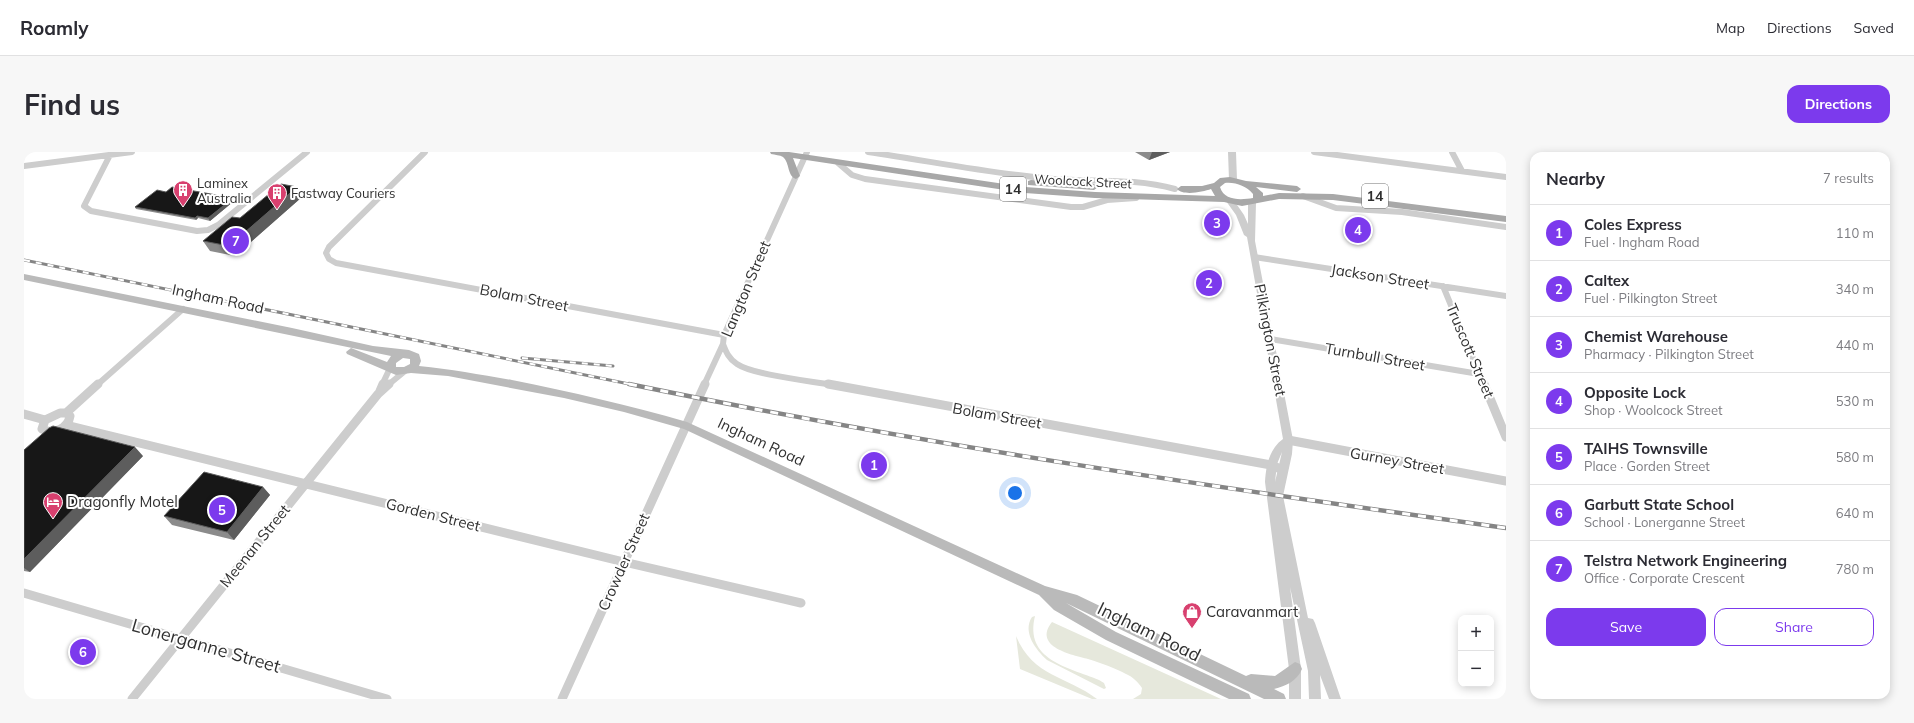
<!DOCTYPE html>
<html lang="en">
<head>
<meta charset="utf-8">
<style>
  :root { --surface:#fff; --page:#f7f7f7; --text:#2b2b33; --muted:#7c7c81; --line:#e1e1e2; --accent:#7c3aed }
  body { margin:0; font-family:Mulish,sans-serif; background:var(--page); color:var(--text) }
  .controls { position:absolute; right:12px; bottom:12px; display:grid; overflow:hidden; border-radius:8px; box-shadow:0 2px 10px #0003 }
  .controls button { width:36px; height:36px; display:grid; place-items:center; padding:0; border:0; border-bottom:1px solid var(--line); background:var(--surface); color:var(--text); font:20px sans-serif }
  .you { position:absolute; left:991px; top:341px; width:14px; height:14px; margin:-10px; border:3px solid #fff; border-radius:50%; background:#1a73e8; box-shadow:0 0 0 6px #1a73e833 }
  .badge { display:grid; place-items:center; width:26px; height:26px; border-radius:50%; background:var(--accent); color:#fff; font-size:13px; font-weight:700 }
  .pin { position:absolute; translate:-50% -50%; border:2px solid #fff; box-shadow:0 1px 4px #0006 }
  .list { margin:0; padding:0; list-style:none }
  h2 { display:flex; justify-content:space-between; align-items:center; height:52px; margin:0; padding:0 16px; font-size:17px }
  h2 small { font-size:13px; font-weight:400; color:var(--muted) }
  .list li { display:grid; grid-template-columns:26px 1fr auto; gap:12px; align-items:center; box-sizing:border-box; height:56px; padding:0 16px; border-top:1px solid var(--line) }
  .list b { display:block; font-size:15px; white-space:nowrap }
  .list p { margin:0; font-size:13px; white-space:nowrap; color:var(--muted) }
  .list em { font-size:13px; font-style:normal; color:var(--muted) }
  .actions { display:flex; gap:8px; padding:12px 16px }
  .actions a { flex:1; padding:9px 0; border:1px solid var(--accent); border-radius:12px; text-align:center; font-size:14px; color:var(--accent) }
  .actions .main { background:var(--accent); color:#fff }
  .map { position:relative; flex:none; width:1482px; height:547px; overflow:hidden; border-radius:12px }
  header { display:flex; align-items:center; gap:24px; box-sizing:border-box; height:56px; padding:0 20px; background:var(--surface); border-bottom:1px solid var(--line) }
  header strong { font-size:19px }
  nav { display:flex; gap:22px; margin-inline-start:auto; font-size:14px }
  .intro { display:flex; align-items:center; justify-content:space-between; box-sizing:border-box; height:96px; padding:0 24px }
  h1 { margin:0; font-size:28px }
  .button { padding:10px 18px; border-radius:12px; background:var(--accent); color:#fff; font-size:14px; font-weight:700 }
  main { display:flex; gap:24px; padding:0 24px }
  aside { flex:1; background:var(--surface); border-radius:12px; box-shadow:0 2px 10px #0003 }
  .map>svg:first-child { display:block }
  .green { fill:#e6e8dc }
  .lines { fill:none; stroke-linecap:round; stroke-linejoin:round }
  .minor-far1 { stroke:#cdcdcd; stroke-width:6 }
  .minor { stroke:#cdcdcd; stroke-width:9 }
  .tertiary { fill:#cdcdcd; fill-rule:evenodd }
  .secondary { fill:#bababa; fill-rule:evenodd }
  .primary { fill:#a8a8a8; fill-rule:evenodd }
  .rail-far1-casing { stroke:#858585; stroke-width:3 }
  .rail-casing { stroke:#858585; stroke-width:4.5 }
  .rail-far1 { stroke:#fff; stroke-width:2; stroke-dasharray:6; stroke-linecap:butt }
  .rail { stroke:#fff; stroke-width:3; stroke-dasharray:8; stroke-linecap:butt }
  .wall { fill:#8b8b8b }
  .shaded-wall { fill:#5d5d5d }
  .building { fill:#171717; stroke:#5d5d5d }
  .labels { text-anchor:middle; stroke-width:4; stroke-linejoin:round; paint-order:stroke }
  .far-street-label { font-size:13px; fill:#303030; stroke:#fff }
  .far-poi-label { font-size:13px; fill:#303030; stroke:#fff; text-anchor:start }
  .shield { fill:#fff; stroke:#6e6e6e; stroke-width:1 }
  .shield-label { font-size:14px; font-weight:bold; fill:#303030 }
  .street-label { font-size:15px; fill:#303030; stroke:#fff }
  .poi-label { font-size:15px; fill:#303030; stroke:#fff; text-anchor:start }
  .near-street-label { font-size:18px; fill:#303030; stroke:#fff }
</style>
</head>
<body>
<header>
<strong>Roamly</strong>
<nav><a>Map</a><a>Directions</a><a>Saved</a></nav>
</header>
<div class="intro"><h1>Find us</h1><a class="button">Directions</a></div>
<main>
<div class="map">
<svg width="1482" height="547" viewBox="0 0 1482 547">
  <rect width="100%" height="100%" fill="#fff"/>
  <!-- green -->
  <path class="green" d="M1011 464C1000 508 1044 515 1075 528L1080 531 1082 536 1080 537 1076 535 1023 508C1012 498 998 480 1008 465Z
    M1028 470 1197 547H1109L1117 542 1118 536C1114 530 1109 525 1102 522 1091 516 1077 511 1064 507 1049 503 1008 495 1028 470Z
    M992 484C1009 525 1043 524 1073 547H1068L996 517Z"/>
  <g class="lines">
    <!-- minor-far1 -->
    <path class="minor-far1" d="M401 0 305 95 302 101 305 107 312 111 700 183
      M844 0C906 9 968 22 1030 27 1071 30 1111 26 1151 37
      M1290 0 1482 25
      M1428 0 1438 19
      M86 3 60 54 67 59 173 79 184 78 194 73 283 0
      M814 11 828 23 841 27 1047 55H1059L1083 48 1112 46
      M0 14 108 0
      M1279 44 1312 56 1378 60 1482 75
      M1230 105 1482 144
      M1419 134 1460 233
      M1246 187 1455 222
      M699 192C702 200 705 207 713 212 729 223 787 229 809 233
      M73 233 159 157
      M358 233 366 216
      M364 233 381 219
      M680 233 699 192 700 183 783 0"/>
    <!-- minor -->
    <path class="minor" d="M804 232 1247 313 1259 318
      M1460 232 1482 285
      M356 239 359 232
      M36 261H42L46 264C44 277 29 283 18 277L21 268Z
      M42 261 74 232
      M0 262 21 268
      M42 273 600 410 777 451
      M1264 288 1482 329
      M0 441 363 547
      M108 547 354 242 365 232
      M538 547 681 232"/>
    <!-- tertiary -->
    <path class="tertiary" d="M1204 0H1212L1213 28 1209 30 1205 28Z
      M1203 47H1209L1220 63 1224 72V51L1228 49 1232 51 1231 89 1269 288 1268 302 1259 344 1284 466 1289 467 1291 471 1317 547H1305L1296 523 1297 547H1285L1284 519 1266 435 1277 517V547H1265V517L1241 330C1242 314 1245 297 1259 287L1223 85 1220 83 1212 63 1202 49ZM1258 300 1251 330 1253 312Z"/>
    <!-- secondary -->
    <path class="secondary" d="M0 122 268 176 349 194 385 198 395 202 397 209 395 214C427 217 457 223 488 228 547 240 605 253 663 270L1021 434 1053 443 1222 524 1227 522 1251 524 1271 510 1276 512 1278 517C1273 529 1262 534 1250 537L1260 542 1262 547H1240L1042 451 1092 480 1225 542 1227 547H1205L1082 488 1030 458 1015 443 660 277 600 260 540 246 424 224 387 221 372 223 323 202 322 200 327 196 363 210 367 204 0 128ZM379 206 386 207V212L380 215H372V211Z"/>
    <!-- primary -->
    <path class="primary" d="M746 0H765L1001 35 1071 40 1191 44 1187 37C1179 40 1159 44 1153 37L1157 34H1178L1190 31 1196 26 1206 25 1222 29 1273 34 1277 37 1273 40 1232 35 1239 41V44L1255 41 1309 42 1482 64V70L1309 48 1255 47 1218 54 1200 50 1071 46 1001 41 769 6 776 24 772 27C763 24 766 11 759 5 756 3 751 3 747 2ZM1201 31C1212 30 1222 34 1229 42V46C1217 48 1200 49 1196 35Z
      M1007 28 1070 32 1074 35 1070 38 1004 33V29Z"/>
    <!-- rail-far1 casing -->
    <g class="rail-far1-casing">
      <path id="rail-far1" d="M0 108 610 233
        M498 206 589 214"/>
    </g>
    <!-- rail casing -->
    <g class="rail-casing">
      <path id="rail" d="M605 232C895 292 1189 335 1482 376"/>
    </g>
    <!-- rail-far1 -->
    <use href="#rail-far1" class="rail-far1"/>
    <!-- rail -->
    <use href="#rail" class="rail"/>
  </g>
  <!-- wall -->
  <path class="wall" d="M1111 0H1146L1125 8Z
    M273 35 278 45 211 104 186 99 179 89 216 66Z
    M142 40 210 49 186 69 174 66 172 68 112 57 111 55Z
    M0 298 119 304 6 420 0 419Z
    M239 335 246 343 210 388 148 373 140 364Z"/>
  <!-- shaded-wall -->
  <path class="shaded-wall" d="M1128 0H1146L1125 8Z
    M273 35 278 45 211 104 205 94Z
    M209 46 210 49 186 69 184 66Z
    M173 64 174 66 172 68 171 66Z
    M111 295 119 304 6 420 0 416V407Z
    M239 335 246 343 210 388 203 380Z"/>
  <!-- building -->
  <path class="building" d="M257 32 273 35 205 94 179 89 208 65 216 66Z
    M148 35 209 46 184 66 173 64 171 66 111 55 133 38 142 40Z
    M29 274 111 295 0 407V298L25 276Z
    M180 320 239 335 203 380 140 364Z"/>
  <!-- icons -->
  <defs>
    <g id="building-pin" transform="scale(1)"><path d="M0 17L-7.5 6A9.5 9.5 0 1 1 7.5 6Z" fill="#d8406f" stroke="#fff"/><path d="M-4-6H4V6H1V3H-1V6H-4ZM-2.5-4.3h1.7v1.8h-1.7ZM.8-4.3h1.7v1.8H.8ZM-2.5-1h1.7V.8h-1.7ZM.8-1h1.7V.8H.8Z" fill="#fff"/></g>
    <g id="hotel-pin" transform="scale(1)"><path d="M0 17L-7.5 6A9.5 9.5 0 1 1 7.5 6Z" fill="#d8406f" stroke="#fff"/><path d="M-6-4.5h1.5V1H6V5H4.5V3h-9V5H-6ZM-4 0a1.8 1.8 0 1 1 3.6 0ZM.5 0V-2.5h3Q6-2.5 6 0Z" fill="#fff"/></g>
    <g id="shop-pin" transform="scale(1)"><path d="M0 17L-7.5 6A9.5 9.5 0 1 1 7.5 6Z" fill="#d8406f" stroke="#fff"/><path d="M-5-2.5h2.3a2.7 3.5 0 0 1 5.4 0H5L5.5 6h-11ZM-1.5-2.5h3a1.5 2.3 0 0 0-3 0Z" fill="#fff"/></g>
  </defs>
  <g fill-rule="evenodd">
    <use href="#building-pin" x="159" y="38"/>
    <use href="#building-pin" x="253" y="41"/>
    <use href="#hotel-pin" x="29" y="350"/>
    <use href="#shop-pin" x="1168" y="460"/>
  </g>
  <g class="labels">
    <!-- far-street labels -->
    <g class="far-street-label">
      <text transform="translate(1059 29) rotate(3)" y="5">Woolcock Street</text>
    </g>
    <!-- far-poi labels -->
    <g class="far-poi-label">
      <text x="173" y="36">Laminex<tspan x="173" dy="15">Australia</tspan></text>
      <text x="267" y="46">Fastway Couriers</text>
    </g>
    <!-- shield labels -->
    <g class="shield">
      <rect x="976" y="25" width="26" height="24" rx="3"/>
      <rect x="1338" y="32" width="26" height="24" rx="3"/>
    </g>
    <g class="shield-label">
      <text x="989" y="42">14</text>
      <text x="1351" y="49">14</text>
    </g>
    <!-- street labels -->
    <g class="street-label">
      <text transform="translate(1356 125) rotate(9)" y="5">Jackson Street</text>
      <text transform="translate(722 137) rotate(-67)" y="5">Langton Street</text>
      <text transform="translate(500 146) rotate(11)" y="5">Bolam Street</text>
      <text transform="translate(194 147) rotate(12)" y="5">Ingham Road</text>
      <text transform="translate(1246 188) rotate(79)" y="5">Pilkington Street</text>
      <text transform="translate(1446 199) rotate(67)" y="5">Truscott Street</text>
      <text transform="translate(1351 205) rotate(10)" y="5">Turnbull Street</text>
      <text transform="translate(973 264) rotate(10)" y="5">Bolam Street</text>
      <text transform="translate(737 290) rotate(25)" y="5">Ingham Road</text>
      <text transform="translate(1373 309) rotate(10)" y="5">Gurney Street</text>
      <text transform="translate(409 363) rotate(14)" y="5">Gorden Street</text>
      <text transform="translate(231 394) rotate(-51)" y="5">Meenan Street</text>
      <text transform="translate(600 410) rotate(-66)" y="5">Crowder Street</text>
    </g>
    <!-- poi labels -->
    <g class="poi-label">
      <text x="43" y="355">Dragonfly Motel</text>
      <text x="1182" y="465">Caravanmart</text>
    </g>
    <!-- near-street labels -->
    <g class="near-street-label">
      <text transform="translate(1125 480) rotate(26)" y="6">Ingham Road</text>
      <text transform="translate(182 494) rotate(16)" y="6">Lonerganne Street</text>
    </g>
  </g>
</svg>
<div class="controls">
<button>+</button>
<button>−</button>
</div>
<div class="you"></div>
<div class="pin badge" style="left:850px;top:313px">1</div>
<div class="pin badge" style="left:1185px;top:131px">2</div>
<div class="pin badge" style="left:1193px;top:71px">3</div>
<div class="pin badge" style="left:1334px;top:78px">4</div>
<div class="pin badge" style="left:198px;top:358px">5</div>
<div class="pin badge" style="left:59px;top:500px">6</div>
<div class="pin badge" style="left:212px;top:89px">7</div>
</div>
<aside>
<h2>Nearby<small>7 results</small></h2>
<ul class="list">
<li><span class="badge">1</span><div><b>Coles Express</b><p>Fuel · Ingham Road</p></div><em>110 m</em></li>
<li><span class="badge">2</span><div><b>Caltex</b><p>Fuel · Pilkington Street</p></div><em>340 m</em></li>
<li><span class="badge">3</span><div><b>Chemist Warehouse</b><p>Pharmacy · Pilkington Street</p></div><em>440 m</em></li>
<li><span class="badge">4</span><div><b>Opposite Lock</b><p>Shop · Woolcock Street</p></div><em>530 m</em></li>
<li><span class="badge">5</span><div><b>TAIHS Townsville</b><p>Place · Gorden Street</p></div><em>580 m</em></li>
<li><span class="badge">6</span><div><b>Garbutt State School</b><p>School · Lonerganne Street</p></div><em>640 m</em></li>
<li><span class="badge">7</span><div><b>Telstra Network Engineering</b><p>Office · Corporate Crescent</p></div><em>780 m</em></li>
</ul>
<div class="actions"><a class="main">Save</a><a>Share</a></div>
</aside>
</main>
</body>
</html>
